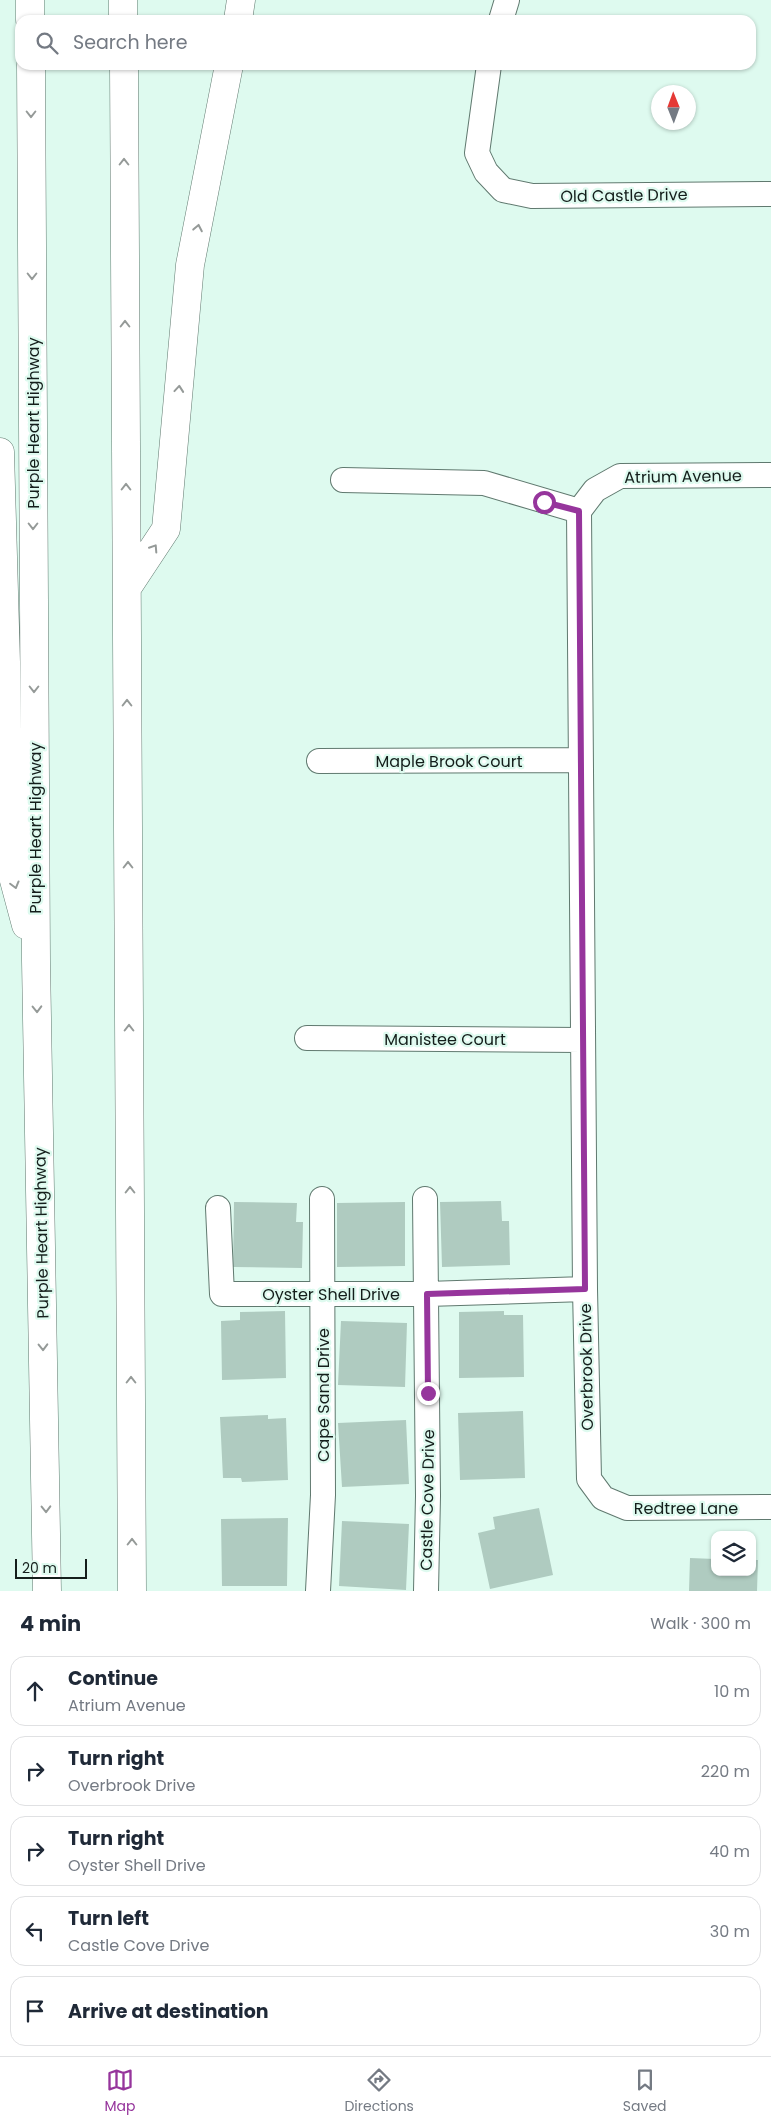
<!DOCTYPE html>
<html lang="en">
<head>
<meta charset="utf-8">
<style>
  :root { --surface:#fff; --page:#f2f2f3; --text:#1f2937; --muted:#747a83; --line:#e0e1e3; --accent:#96359c }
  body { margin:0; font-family:Poppins,sans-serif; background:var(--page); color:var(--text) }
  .controls { position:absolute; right:15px; bottom:15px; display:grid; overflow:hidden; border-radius:10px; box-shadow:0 1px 4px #0004 }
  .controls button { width:45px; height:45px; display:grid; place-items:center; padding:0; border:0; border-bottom:1px solid var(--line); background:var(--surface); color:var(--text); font:25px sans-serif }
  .compass { position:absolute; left:651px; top:85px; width:45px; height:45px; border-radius:50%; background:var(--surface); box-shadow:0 1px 4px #0004; rotate:359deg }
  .scale { position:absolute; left:15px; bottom:12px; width:72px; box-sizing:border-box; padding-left:5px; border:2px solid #141e1b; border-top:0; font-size:14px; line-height:18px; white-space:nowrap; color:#141e1b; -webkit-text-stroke:4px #defaef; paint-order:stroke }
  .stop { position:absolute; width:15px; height:15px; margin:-11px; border:4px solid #96359c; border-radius:50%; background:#fff }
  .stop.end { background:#96359c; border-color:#fff; box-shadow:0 1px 5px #0008 }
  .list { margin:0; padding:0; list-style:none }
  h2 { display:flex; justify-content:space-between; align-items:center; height:65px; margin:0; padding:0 20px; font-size:21px }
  h2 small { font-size:16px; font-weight:400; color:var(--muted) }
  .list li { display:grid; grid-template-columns:32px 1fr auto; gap:15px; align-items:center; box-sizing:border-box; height:70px; margin:0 10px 10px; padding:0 10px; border:1px solid var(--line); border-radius:15px }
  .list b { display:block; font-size:19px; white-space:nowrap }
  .list p { margin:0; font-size:16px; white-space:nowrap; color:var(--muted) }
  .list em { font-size:16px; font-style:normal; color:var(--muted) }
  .icon { flex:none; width:28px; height:28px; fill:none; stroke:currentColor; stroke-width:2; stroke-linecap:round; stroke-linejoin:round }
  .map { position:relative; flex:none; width:771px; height:1591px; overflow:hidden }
  .search { position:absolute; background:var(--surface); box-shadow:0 1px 4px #0004; left:15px; right:15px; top:15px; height:55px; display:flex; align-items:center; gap:12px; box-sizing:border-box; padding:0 18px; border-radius:15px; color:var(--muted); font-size:19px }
  .sheet { height:465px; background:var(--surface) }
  nav { display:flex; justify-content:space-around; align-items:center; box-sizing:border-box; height:70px; border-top:1px solid var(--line); background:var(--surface); font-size:14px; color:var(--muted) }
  nav a { display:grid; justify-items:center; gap:2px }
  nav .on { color:var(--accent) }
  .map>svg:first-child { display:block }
  .building { fill:#afcbc0 }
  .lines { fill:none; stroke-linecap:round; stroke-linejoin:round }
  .minor-casing { stroke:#60796f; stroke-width:26 }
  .highway-casing { stroke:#60796f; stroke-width:29 }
  .minor { stroke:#fff; stroke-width:24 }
  .highway { stroke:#fff; stroke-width:28 }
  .oneway { stroke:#959a98 }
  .route { stroke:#96359c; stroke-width:6 }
  .labels { text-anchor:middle; stroke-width:4.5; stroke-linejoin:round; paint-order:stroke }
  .street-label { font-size:16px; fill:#141e1b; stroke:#defaef }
</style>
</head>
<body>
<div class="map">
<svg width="771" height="1591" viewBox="0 0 771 1591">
  <rect width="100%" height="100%" fill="#defaef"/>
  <!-- building -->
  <path class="building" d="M501 1201 502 1221H509L510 1265 442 1267 440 1202Z
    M234 1202 297 1203 296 1222H303L302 1268 233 1267Z
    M405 1202V1266L337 1267V1203Z
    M285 1311 286 1378 222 1380 221 1321 240 1320V1312Z
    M504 1311V1315H523L524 1377 459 1378V1312Z
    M341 1321 407 1323 405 1387 338 1385Z
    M523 1411 525 1478 460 1480 458 1413Z
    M268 1415V1419L286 1418 288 1480 242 1482 241 1478H223L220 1417Z
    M406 1420 409 1484 342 1487 338 1423Z
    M539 1508 553 1575 490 1589 478 1533 495 1529 493 1517Z
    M288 1518 287 1586H222L221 1519Z
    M342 1521 409 1524 406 1590 339 1586Z
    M690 1558 715 1559V1572H752V1560H758L757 1591H689Z"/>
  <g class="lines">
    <!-- minor casing -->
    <g class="minor-casing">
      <path id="minor" d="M501 20 507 0
        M489 65 477 153 486 172 503 190 532 196 771 194
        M343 480 484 483 579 511
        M579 511 585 1289 589 1479 603 1498 627 1508 771 1507
        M579 511 595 490 620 476 771 475
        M319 761 580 760
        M307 1038 582 1040
        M425 1199 428 1496 426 1591
        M218 1208 222 1294H427L585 1289
        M318 1591 323 1495 322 1199"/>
    </g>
    <!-- highway casing -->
    <g class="highway-casing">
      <path id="highway" d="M30 0V20
        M123 0V20
        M238 20 241 0
        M31 65 36 961 47 1591
        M124 65 132 1591
        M0 452 6 662 8 858 26 925
        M127 588 166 529 190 265 229 65"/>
    </g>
    <!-- minor -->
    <use href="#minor" class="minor"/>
    <!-- highway -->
    <use href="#highway" class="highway"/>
  </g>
  <!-- one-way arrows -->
  <defs><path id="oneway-chevron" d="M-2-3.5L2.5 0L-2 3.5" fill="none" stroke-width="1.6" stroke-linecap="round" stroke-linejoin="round" transform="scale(1.25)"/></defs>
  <g class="oneway">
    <use href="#oneway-chevron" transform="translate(31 114) rotate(90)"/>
    <use href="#oneway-chevron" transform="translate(124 162) rotate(-90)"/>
    <use href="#oneway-chevron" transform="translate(198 228) rotate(-79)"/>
    <use href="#oneway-chevron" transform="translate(32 276) rotate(90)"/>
    <use href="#oneway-chevron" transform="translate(125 324) rotate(-90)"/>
    <use href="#oneway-chevron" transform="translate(179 389) rotate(-85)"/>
    <use href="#oneway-chevron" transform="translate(126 487) rotate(-90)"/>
    <use href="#oneway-chevron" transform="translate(33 526) rotate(90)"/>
    <use href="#oneway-chevron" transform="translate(154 548) rotate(-57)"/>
    <use href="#oneway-chevron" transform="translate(34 689) rotate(90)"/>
    <use href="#oneway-chevron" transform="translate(127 703) rotate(-90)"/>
    <use href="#oneway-chevron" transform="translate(128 865) rotate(-90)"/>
    <use href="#oneway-chevron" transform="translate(15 885) rotate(75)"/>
    <use href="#oneway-chevron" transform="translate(37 1009) rotate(89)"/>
    <use href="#oneway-chevron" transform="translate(129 1028) rotate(-90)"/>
    <use href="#oneway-chevron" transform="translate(130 1190) rotate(-90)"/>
    <use href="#oneway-chevron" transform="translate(43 1347) rotate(89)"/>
    <use href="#oneway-chevron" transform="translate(131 1380) rotate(-90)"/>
    <use href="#oneway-chevron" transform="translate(46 1509) rotate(89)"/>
    <use href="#oneway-chevron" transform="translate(132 1542) rotate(-90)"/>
  </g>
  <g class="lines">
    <!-- route -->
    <path class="route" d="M428 1393 427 1294 585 1289 579 511 544 502"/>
  </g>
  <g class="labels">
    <!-- street labels -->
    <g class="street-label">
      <text transform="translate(624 195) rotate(-1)" y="6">Old Castle Drive</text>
      <text transform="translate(33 423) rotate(-90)" y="6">Purple Heart Highway</text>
      <text transform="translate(683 476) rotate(-1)" y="6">Atrium Avenue</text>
      <text x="449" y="767">Maple Brook Court</text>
      <text transform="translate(35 828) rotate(-90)" y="6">Purple Heart Highway</text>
      <text x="445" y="1045">Manistee Court</text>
      <text transform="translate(41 1233) rotate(-91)" y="6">Purple Heart Highway</text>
      <text x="331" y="1300">Oyster Shell Drive</text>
      <text transform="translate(586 1367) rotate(-91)" y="6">Overbrook Drive</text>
      <text transform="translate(323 1395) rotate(-90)" y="6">Cape Sand Drive</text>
      <text transform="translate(427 1500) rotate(-89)" y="6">Castle Cove Drive</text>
      <text x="686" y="1514">Redtree Lane</text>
    </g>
  </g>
</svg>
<div class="controls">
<button><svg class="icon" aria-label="layers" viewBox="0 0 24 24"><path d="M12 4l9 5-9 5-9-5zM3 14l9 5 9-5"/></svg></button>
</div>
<svg class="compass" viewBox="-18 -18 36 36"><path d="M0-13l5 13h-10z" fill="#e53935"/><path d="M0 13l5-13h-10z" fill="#747a83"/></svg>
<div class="scale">20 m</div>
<div class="stop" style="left:544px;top:502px"></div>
<div class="stop end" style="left:428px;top:1393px"></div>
<div class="search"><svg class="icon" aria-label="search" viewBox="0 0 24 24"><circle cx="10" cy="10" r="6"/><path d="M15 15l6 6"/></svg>Search here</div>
</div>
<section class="sheet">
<h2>4 min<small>Walk · 300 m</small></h2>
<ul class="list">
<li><svg class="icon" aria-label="ahead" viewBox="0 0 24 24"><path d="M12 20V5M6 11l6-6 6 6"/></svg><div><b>Continue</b><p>Atrium Avenue</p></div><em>10 m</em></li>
<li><svg class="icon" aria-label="right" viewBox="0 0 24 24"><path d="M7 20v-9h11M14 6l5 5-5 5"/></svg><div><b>Turn right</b><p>Overbrook Drive</p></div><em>220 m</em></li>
<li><svg class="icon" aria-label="right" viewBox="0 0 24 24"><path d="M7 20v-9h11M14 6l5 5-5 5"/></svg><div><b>Turn right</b><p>Oyster Shell Drive</p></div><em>40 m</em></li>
<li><svg class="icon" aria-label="left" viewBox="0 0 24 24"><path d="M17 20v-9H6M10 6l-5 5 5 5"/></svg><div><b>Turn left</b><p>Castle Cove Drive</p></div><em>30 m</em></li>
<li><svg class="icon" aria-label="arrive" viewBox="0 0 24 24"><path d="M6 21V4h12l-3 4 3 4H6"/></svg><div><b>Arrive at destination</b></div></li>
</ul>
</section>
<nav>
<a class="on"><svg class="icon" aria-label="map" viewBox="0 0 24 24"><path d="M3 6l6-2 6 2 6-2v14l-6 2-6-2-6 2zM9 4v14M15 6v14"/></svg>Map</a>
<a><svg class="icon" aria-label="directions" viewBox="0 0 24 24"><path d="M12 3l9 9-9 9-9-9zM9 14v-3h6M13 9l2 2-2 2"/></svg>Directions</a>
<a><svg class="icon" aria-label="saved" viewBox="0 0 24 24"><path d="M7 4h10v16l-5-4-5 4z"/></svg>Saved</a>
</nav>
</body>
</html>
